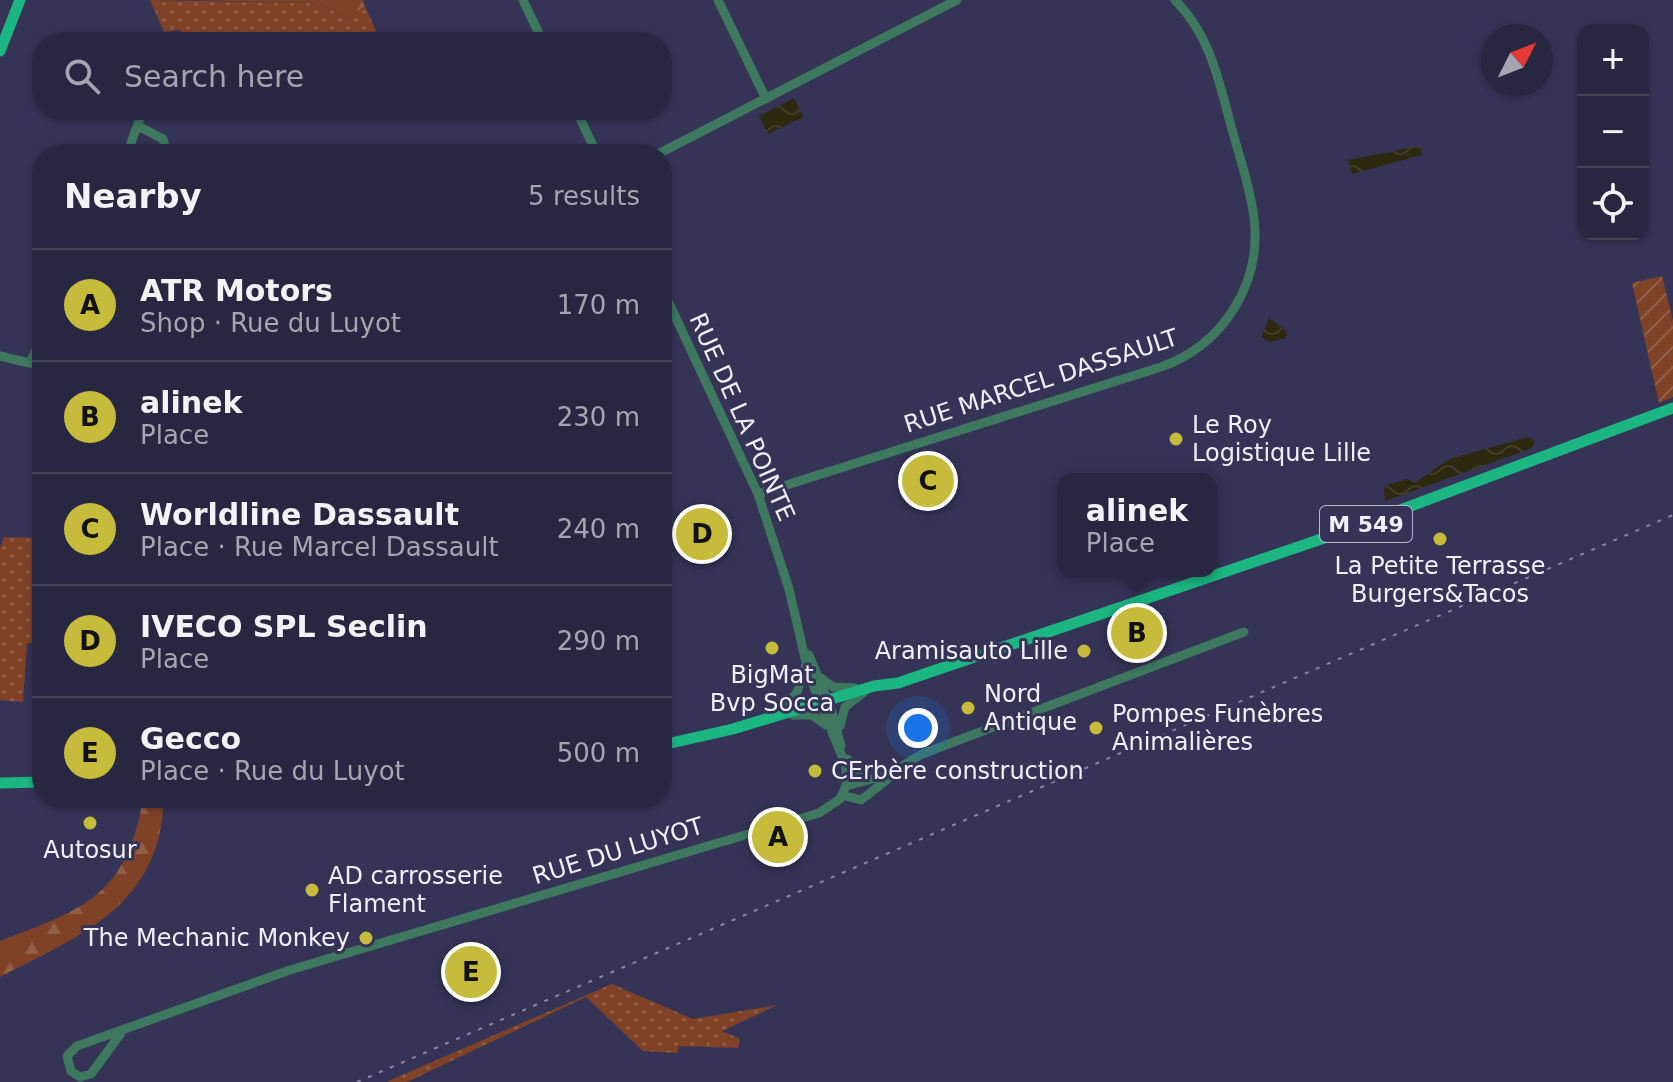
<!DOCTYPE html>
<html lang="en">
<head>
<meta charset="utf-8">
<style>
  :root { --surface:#282741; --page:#34334c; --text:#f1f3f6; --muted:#a5a5b1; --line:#44445a; --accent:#c7bb3c }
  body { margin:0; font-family:"DejaVu Sans",sans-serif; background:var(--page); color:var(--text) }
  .controls { position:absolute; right:24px; top:24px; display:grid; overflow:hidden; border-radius:16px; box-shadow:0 2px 6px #0004 }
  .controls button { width:72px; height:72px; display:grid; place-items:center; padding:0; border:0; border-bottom:2px solid var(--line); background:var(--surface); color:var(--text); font:40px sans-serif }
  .compass { position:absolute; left:1481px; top:24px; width:72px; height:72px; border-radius:50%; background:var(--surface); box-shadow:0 2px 6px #0004; rotate:48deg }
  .you { position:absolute; left:918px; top:728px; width:28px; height:28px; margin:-20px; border:6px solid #fff; border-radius:50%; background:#1a73e8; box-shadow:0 0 0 12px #1a73e833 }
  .badge { display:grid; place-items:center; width:52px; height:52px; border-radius:50%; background:var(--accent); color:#111; font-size:26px; font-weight:700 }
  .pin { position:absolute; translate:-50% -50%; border:4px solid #fff; box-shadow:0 2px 8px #0006 }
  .popup { position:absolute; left:1057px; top:473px; width:160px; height:104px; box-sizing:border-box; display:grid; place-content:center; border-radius:16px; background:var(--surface); filter:drop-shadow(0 2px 6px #0005); font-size:26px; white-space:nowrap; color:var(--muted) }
  .popup b { font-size:30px; color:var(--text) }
  .popup::after { content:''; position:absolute; left:50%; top:100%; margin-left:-16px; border:16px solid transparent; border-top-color:var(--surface) }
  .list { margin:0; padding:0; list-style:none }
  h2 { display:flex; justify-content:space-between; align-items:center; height:104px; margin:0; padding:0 32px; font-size:34px }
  h2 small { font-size:26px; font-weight:400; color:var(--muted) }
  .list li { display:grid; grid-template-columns:52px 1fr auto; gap:24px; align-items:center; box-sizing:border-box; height:112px; padding:0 32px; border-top:2px solid var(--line) }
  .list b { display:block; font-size:30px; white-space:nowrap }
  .list p { margin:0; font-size:26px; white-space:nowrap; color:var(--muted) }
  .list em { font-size:26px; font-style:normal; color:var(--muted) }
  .icon { flex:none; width:44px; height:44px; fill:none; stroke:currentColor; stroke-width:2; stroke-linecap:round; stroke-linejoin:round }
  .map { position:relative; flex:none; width:1673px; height:1082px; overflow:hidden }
  .search { position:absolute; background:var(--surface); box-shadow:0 2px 6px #0004; left:32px; top:32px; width:640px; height:88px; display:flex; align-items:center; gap:20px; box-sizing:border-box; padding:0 28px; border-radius:32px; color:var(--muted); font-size:30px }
  .panel { position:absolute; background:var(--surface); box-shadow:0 2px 6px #0004; left:32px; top:144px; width:640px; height:664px; border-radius:32px }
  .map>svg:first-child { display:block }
  .grass { fill:url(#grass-dots) }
  .forest { fill:url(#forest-firs) }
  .garden { fill:url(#garden-furrows) }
  .water { fill:url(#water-waves) }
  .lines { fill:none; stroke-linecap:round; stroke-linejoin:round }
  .minor { stroke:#3d785f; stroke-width:9 }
  .major { stroke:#1cb683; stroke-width:11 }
  .rail { stroke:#8988a2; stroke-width:2; stroke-dasharray:4 8; stroke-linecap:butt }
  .poi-dot { fill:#c7bb3c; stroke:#353457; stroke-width:3 }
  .labels { text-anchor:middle; stroke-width:6; stroke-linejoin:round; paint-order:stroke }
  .shield { fill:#353457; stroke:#b7b7cb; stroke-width:2 }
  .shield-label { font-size:22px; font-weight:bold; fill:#efeffd }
  .street-label { font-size:24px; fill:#efeffd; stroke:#353457 }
  .poi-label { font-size:24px; fill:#efeffd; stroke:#353457; text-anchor:start }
</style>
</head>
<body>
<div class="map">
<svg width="1673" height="1082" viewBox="0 0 1673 1082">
  <defs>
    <pattern id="grass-dots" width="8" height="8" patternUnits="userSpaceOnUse" patternTransform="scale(2)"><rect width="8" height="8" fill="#7f4227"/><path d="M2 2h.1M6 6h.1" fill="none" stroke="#915e47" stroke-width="1.8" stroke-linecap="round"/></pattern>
    <pattern id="forest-firs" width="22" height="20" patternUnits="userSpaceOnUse" patternTransform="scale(2)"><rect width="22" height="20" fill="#7f4227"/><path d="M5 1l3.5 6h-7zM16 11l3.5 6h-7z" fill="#915e47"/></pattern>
    <pattern id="garden-furrows" width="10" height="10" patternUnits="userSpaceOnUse" patternTransform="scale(2)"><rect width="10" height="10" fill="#7f4227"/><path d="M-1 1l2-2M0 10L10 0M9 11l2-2" fill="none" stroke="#915e47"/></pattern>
    <pattern id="water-waves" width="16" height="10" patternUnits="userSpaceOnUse" patternTransform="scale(2)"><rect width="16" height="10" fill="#2c290f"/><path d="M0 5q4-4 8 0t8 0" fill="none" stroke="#413e27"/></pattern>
  </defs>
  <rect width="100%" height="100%" fill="#353457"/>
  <!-- grass -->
  <path class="grass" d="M150 0 308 3 321 4 346 19 365 6 376 31 358 42H186L180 30 164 32Z
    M4 537 42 538V643H27L23 702 0 700V548Z
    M612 984 693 1019 777 1005 722 1031 740 1039 738 1048 679 1046 677 1053 643 1051 586 997 407 1082H386Z"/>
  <!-- forest -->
  <path class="forest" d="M194 0H363L365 6 346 19 321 4 308 3Z
    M143 798H164C160 906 83 934 0 977V941C84 909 127 896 143 798Z"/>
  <!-- garden -->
  <path class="garden" d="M1662 276 1673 321V397L1659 403 1632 283Z"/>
  <!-- water -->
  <path class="water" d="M794 98 803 117 768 134 759 116Z
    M1420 146 1422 155 1352 174 1348 160Z
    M1269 318 1287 332 1286 338 1270 342 1261 337Z
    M1528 437 1535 441 1532 448 1385 501 1384 486 1407 479 1415 483 1449 459Z"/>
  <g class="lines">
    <!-- minor -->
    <path class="minor" d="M523 0 543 42
      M718 0 766 99
      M576 110 597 154
      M140 127 163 139 167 154
      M127 154 143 110
      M658 154 957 0
      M0 356 42 366
      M30 363 42 336
      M758 494 1161 367C1223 345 1262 284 1254 218 1250 185 1238 153 1230 122 1218 77 1209 34 1175 0
      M809 655 831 709 841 746
      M821 678 833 687 855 688
      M776 714 797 693 805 667
      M793 715H812L826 725
      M840 726 845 707 864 692
      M847 759 868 779
      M846 786 887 775 922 754 1244 632
      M842 795 861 800 893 775
      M124 1029 91 1074 80 1077 71 1071 67 1056 77 1046 290 970 819 813 840 799 846 786V766L809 675 789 589 758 494 662 288"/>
    <!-- major -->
    <path class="major" d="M0 51 20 0
      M662 745 733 729 874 686 898 683 1336 534 1673 408
      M0 783 42 782"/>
    <!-- rail -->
    <path class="rail" d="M357 1082 1673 515"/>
  </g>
  <!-- markers -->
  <g class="poi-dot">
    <circle cx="1176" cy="439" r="8"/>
    <circle cx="1440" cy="539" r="8"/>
    <circle cx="772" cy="648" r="8"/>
    <circle cx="1084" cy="651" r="8"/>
    <circle cx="968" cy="708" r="8"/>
    <circle cx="1096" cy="728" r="8"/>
    <circle cx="815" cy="771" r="8"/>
    <circle cx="90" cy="823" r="8"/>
    <circle cx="312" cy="890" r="8"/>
    <circle cx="366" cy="938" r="8"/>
  </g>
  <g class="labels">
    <!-- shield labels -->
    <rect class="shield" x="1320" y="506" width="92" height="36" rx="6"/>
    <g class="shield-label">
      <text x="1366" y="532">M 549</text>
    </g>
    <!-- street labels -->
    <g class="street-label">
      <text transform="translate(1041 381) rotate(-18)" y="8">RUE MARCEL DASSAULT</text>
      <text transform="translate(742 417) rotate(66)" y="8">RUE DE LA POINTE</text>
      <text transform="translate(618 851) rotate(-17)" y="8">RUE DU LUYOT</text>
    </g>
    <!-- poi labels -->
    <g class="poi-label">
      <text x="1192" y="433">Le Roy<tspan x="1192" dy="28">Logistique Lille</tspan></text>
      <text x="1440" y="574" text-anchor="middle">La Petite Terrasse<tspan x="1440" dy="28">Burgers&amp;Tacos</tspan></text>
      <text x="1068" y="659" text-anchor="end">Aramisauto Lille</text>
      <text x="772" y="683" text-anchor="middle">BigMat<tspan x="772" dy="28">Bvp Socca</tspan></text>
      <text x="984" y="702">Nord<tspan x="984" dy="28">Antique</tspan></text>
      <text x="1112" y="722">Pompes Funèbres<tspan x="1112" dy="28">Animalières</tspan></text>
      <text x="831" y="779">CErbère construction</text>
      <text x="90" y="858" text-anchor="middle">Autosur</text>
      <text x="328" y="884">AD carrosserie<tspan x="328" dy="28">Flament</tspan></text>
      <text x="350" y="946" text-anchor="end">The Mechanic Monkey</text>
    </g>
  </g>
</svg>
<div class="controls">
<button>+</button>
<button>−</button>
<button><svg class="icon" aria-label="locate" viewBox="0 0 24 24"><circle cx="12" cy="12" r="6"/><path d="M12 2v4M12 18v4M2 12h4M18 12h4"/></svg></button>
</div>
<svg class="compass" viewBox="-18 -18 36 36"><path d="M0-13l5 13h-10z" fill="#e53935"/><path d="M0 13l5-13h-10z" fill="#a5a5b1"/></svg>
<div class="you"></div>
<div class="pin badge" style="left:778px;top:837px">A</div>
<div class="pin badge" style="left:1137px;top:633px">B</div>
<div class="popup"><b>alinek</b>Place</div>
<div class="pin badge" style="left:928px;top:481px">C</div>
<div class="pin badge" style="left:702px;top:534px">D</div>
<div class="pin badge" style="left:471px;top:972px">E</div>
<div class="search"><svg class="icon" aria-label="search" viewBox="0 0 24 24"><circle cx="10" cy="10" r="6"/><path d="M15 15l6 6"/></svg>Search here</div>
<section class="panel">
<h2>Nearby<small>5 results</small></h2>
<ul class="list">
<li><span class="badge">A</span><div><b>ATR Motors</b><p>Shop · Rue du Luyot</p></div><em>170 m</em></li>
<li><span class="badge">B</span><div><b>alinek</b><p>Place</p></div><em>230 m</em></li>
<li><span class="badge">C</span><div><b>Worldline Dassault</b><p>Place · Rue Marcel Dassault</p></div><em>240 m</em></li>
<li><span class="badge">D</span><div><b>IVECO SPL Seclin</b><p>Place</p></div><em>290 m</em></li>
<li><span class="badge">E</span><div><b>Gecco</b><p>Place · Rue du Luyot</p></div><em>500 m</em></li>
</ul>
</section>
</div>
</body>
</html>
